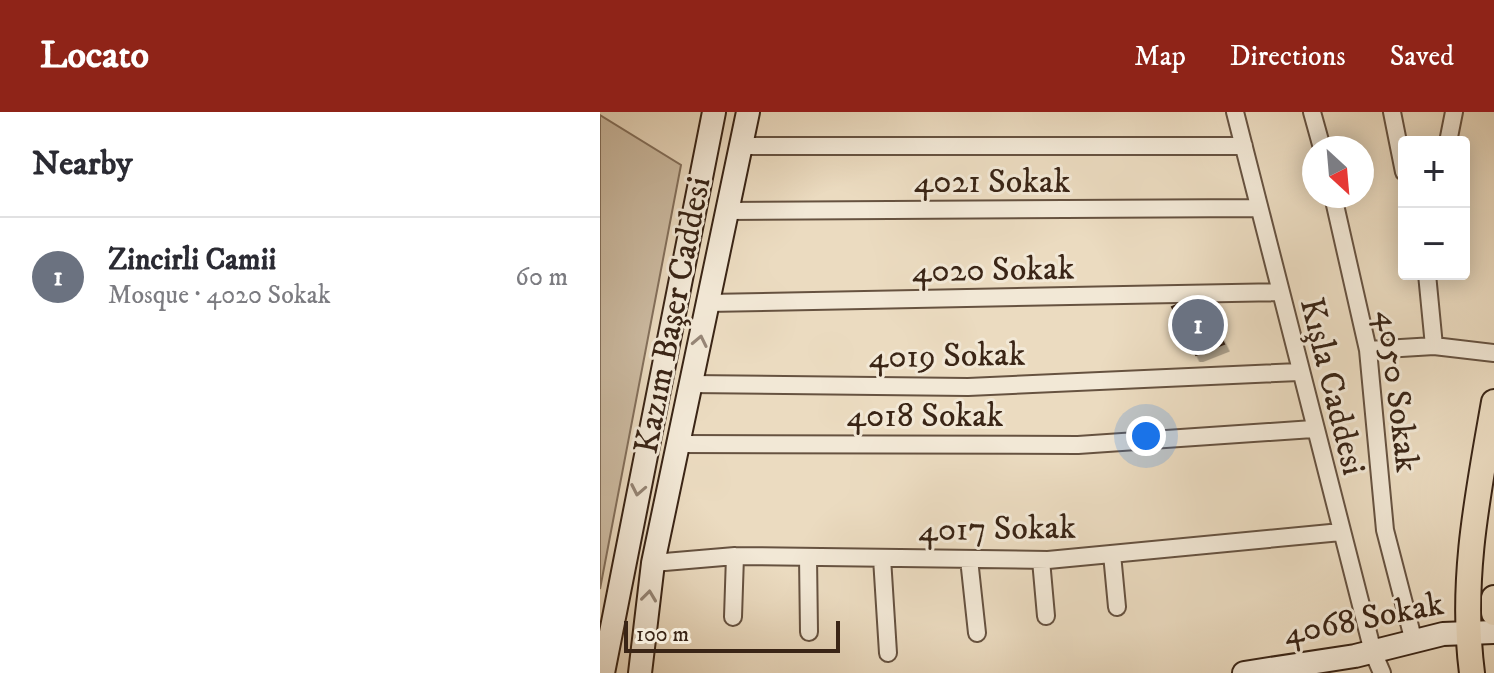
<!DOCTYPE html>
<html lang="en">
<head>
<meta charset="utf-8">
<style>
  :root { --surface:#fff; --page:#f2f2f3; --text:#2b2b33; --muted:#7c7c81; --line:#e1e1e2; --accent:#8f2418 }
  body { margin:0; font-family:"IM FELL DW Pica",serif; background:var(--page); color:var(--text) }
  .controls { position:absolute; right:24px; top:24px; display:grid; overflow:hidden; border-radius:8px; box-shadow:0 4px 20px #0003 }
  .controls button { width:72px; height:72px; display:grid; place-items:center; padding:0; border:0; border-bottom:2px solid var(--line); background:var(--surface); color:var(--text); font:40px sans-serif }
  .compass { position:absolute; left:702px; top:24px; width:72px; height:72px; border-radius:50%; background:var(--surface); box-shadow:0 4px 20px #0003; rotate:154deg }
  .scale { position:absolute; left:24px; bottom:20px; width:216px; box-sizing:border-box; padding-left:8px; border:4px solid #3a2516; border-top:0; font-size:22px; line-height:28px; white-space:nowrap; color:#3a2516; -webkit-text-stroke:6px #f2e8d6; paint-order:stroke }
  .you { position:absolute; left:546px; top:324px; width:28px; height:28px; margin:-20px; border:6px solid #fff; border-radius:50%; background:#1a73e8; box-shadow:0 0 0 12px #1a73e833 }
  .badge { display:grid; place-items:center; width:52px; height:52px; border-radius:50%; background:var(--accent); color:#fff; font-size:26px; font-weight:700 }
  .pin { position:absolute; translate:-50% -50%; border:4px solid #fff; box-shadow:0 2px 8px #0006 }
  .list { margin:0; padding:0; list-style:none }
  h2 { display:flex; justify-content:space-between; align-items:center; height:104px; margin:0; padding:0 32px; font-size:34px }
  h2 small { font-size:26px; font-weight:400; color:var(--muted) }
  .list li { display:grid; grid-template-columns:52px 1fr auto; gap:24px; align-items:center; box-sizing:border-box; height:120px; padding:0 32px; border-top:2px solid var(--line) }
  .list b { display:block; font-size:30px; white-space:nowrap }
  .list p { margin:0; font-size:26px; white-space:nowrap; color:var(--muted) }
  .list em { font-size:26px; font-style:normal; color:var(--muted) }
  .map { position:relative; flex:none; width:894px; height:561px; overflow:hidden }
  header { display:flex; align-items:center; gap:48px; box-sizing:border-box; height:112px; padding:0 40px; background:var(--accent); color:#fff }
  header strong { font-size:38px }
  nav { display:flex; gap:44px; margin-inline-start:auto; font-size:28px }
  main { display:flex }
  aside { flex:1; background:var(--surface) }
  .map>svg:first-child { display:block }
  .green { fill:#cdbca3; stroke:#84705c; stroke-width:2 }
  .building { fill:#96846e; stroke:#3a2516; stroke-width:2; filter:url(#shadow) }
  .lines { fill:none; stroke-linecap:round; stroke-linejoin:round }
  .street-casing { stroke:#665240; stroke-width:20 }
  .secondary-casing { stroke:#3a2516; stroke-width:26 }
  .primary-casing { stroke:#3a2516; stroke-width:28 }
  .street { stroke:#f2e8d6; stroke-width:16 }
  .secondary { stroke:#f2e8d6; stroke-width:22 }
  .primary { stroke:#ebdbc0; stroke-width:24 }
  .oneway { stroke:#968676 }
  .labels { text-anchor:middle; stroke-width:6; stroke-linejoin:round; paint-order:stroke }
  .street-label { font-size:34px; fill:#3a2516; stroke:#f2e8d6 }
</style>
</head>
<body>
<header>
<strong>Locato</strong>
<nav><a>Map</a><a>Directions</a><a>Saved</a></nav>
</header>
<main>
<aside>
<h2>Nearby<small></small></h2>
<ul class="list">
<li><span class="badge" style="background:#6b7280">1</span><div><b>Zincirli Camii</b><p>Mosque · 4020 Sokak</p></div><em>60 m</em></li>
</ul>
</aside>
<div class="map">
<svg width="894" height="561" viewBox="0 0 894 561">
  <defs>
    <filter id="shadow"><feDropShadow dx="4.5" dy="7" stdDeviation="0" flood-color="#0004"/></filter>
  </defs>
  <rect width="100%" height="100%" fill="#ebdbc0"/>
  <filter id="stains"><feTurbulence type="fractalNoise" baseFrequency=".0025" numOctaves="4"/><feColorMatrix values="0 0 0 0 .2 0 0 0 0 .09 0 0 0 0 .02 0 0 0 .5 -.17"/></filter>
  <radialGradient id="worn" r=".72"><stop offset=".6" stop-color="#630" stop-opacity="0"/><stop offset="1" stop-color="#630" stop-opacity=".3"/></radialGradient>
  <!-- green -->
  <path class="green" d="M0 3 81 53 0 477Z"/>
  <!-- building -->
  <path class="building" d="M600 182 624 232 596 243 572 195Z"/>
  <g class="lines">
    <!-- street casing -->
    <g class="street-casing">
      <path id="street" d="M635 0 773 540 782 561
        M712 0 722 36
        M792 0 804 60
        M848 30 854 0
        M140 34H644
        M733 84 768 238 785 418 814 530
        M126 99 659 96
        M827 162 834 234
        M107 191 679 180
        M768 238 834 234 894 241
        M91 272 368 275 699 260
        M80 332 478 333 713 317
        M512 442 517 495
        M208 445 209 520
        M282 446 288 541
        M369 447 377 521
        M441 448 446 504
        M53 451 135 444 448 448 741 420
        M133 505 135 444"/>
    </g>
    <!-- secondary casing -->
    <g class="secondary-casing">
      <path id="secondary" d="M3 561 114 0
        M40 561 53 451 148 0
        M644 561 755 544 843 522 894 520"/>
    </g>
    <!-- primary casing -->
    <g class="primary-casing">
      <path id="primary" d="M894 486V501
        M872 561C860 468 878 381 894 290"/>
    </g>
    <!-- street -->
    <use href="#street" class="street"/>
    <!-- secondary -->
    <use href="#secondary" class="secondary"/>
    <!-- primary -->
    <use href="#primary" class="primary"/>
  </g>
  <!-- one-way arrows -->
  <defs><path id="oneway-chevron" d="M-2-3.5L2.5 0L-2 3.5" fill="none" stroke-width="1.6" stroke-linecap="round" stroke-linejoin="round" transform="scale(2)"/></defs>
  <g class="oneway">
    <use href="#oneway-chevron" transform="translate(100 229) rotate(-78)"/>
    <use href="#oneway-chevron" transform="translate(38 378) rotate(101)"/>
    <use href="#oneway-chevron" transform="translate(49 484) rotate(-83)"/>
  </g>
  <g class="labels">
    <!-- street labels -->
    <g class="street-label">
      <text x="392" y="80">4021 Sokak</text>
      <text transform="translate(393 156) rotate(-1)" y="12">4020 Sokak</text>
      <text transform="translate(71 203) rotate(-79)" y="12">Kazım Başer Caddesi</text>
      <text transform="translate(347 242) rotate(-1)" y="12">4019 Sokak</text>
      <text transform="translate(734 274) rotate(76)" y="12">Kışla Caddesi</text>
      <text transform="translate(799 279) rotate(83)" y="12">4050 Sokak</text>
      <text x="325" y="314">4018 Sokak</text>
      <text transform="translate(397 415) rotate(-1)" y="12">4017 Sokak</text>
      <text transform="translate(763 505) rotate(-11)" y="12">4068 Sokak</text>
    </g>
  </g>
  <rect width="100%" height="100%" filter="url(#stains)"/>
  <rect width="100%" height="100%" fill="url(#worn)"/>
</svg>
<div class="controls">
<button>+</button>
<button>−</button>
</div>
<svg class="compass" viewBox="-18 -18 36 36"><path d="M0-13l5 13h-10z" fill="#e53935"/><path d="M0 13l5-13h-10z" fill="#7c7c81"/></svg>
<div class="scale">100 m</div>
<div class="you"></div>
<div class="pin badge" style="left:598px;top:213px;background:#6b7280">1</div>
</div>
</main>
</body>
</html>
